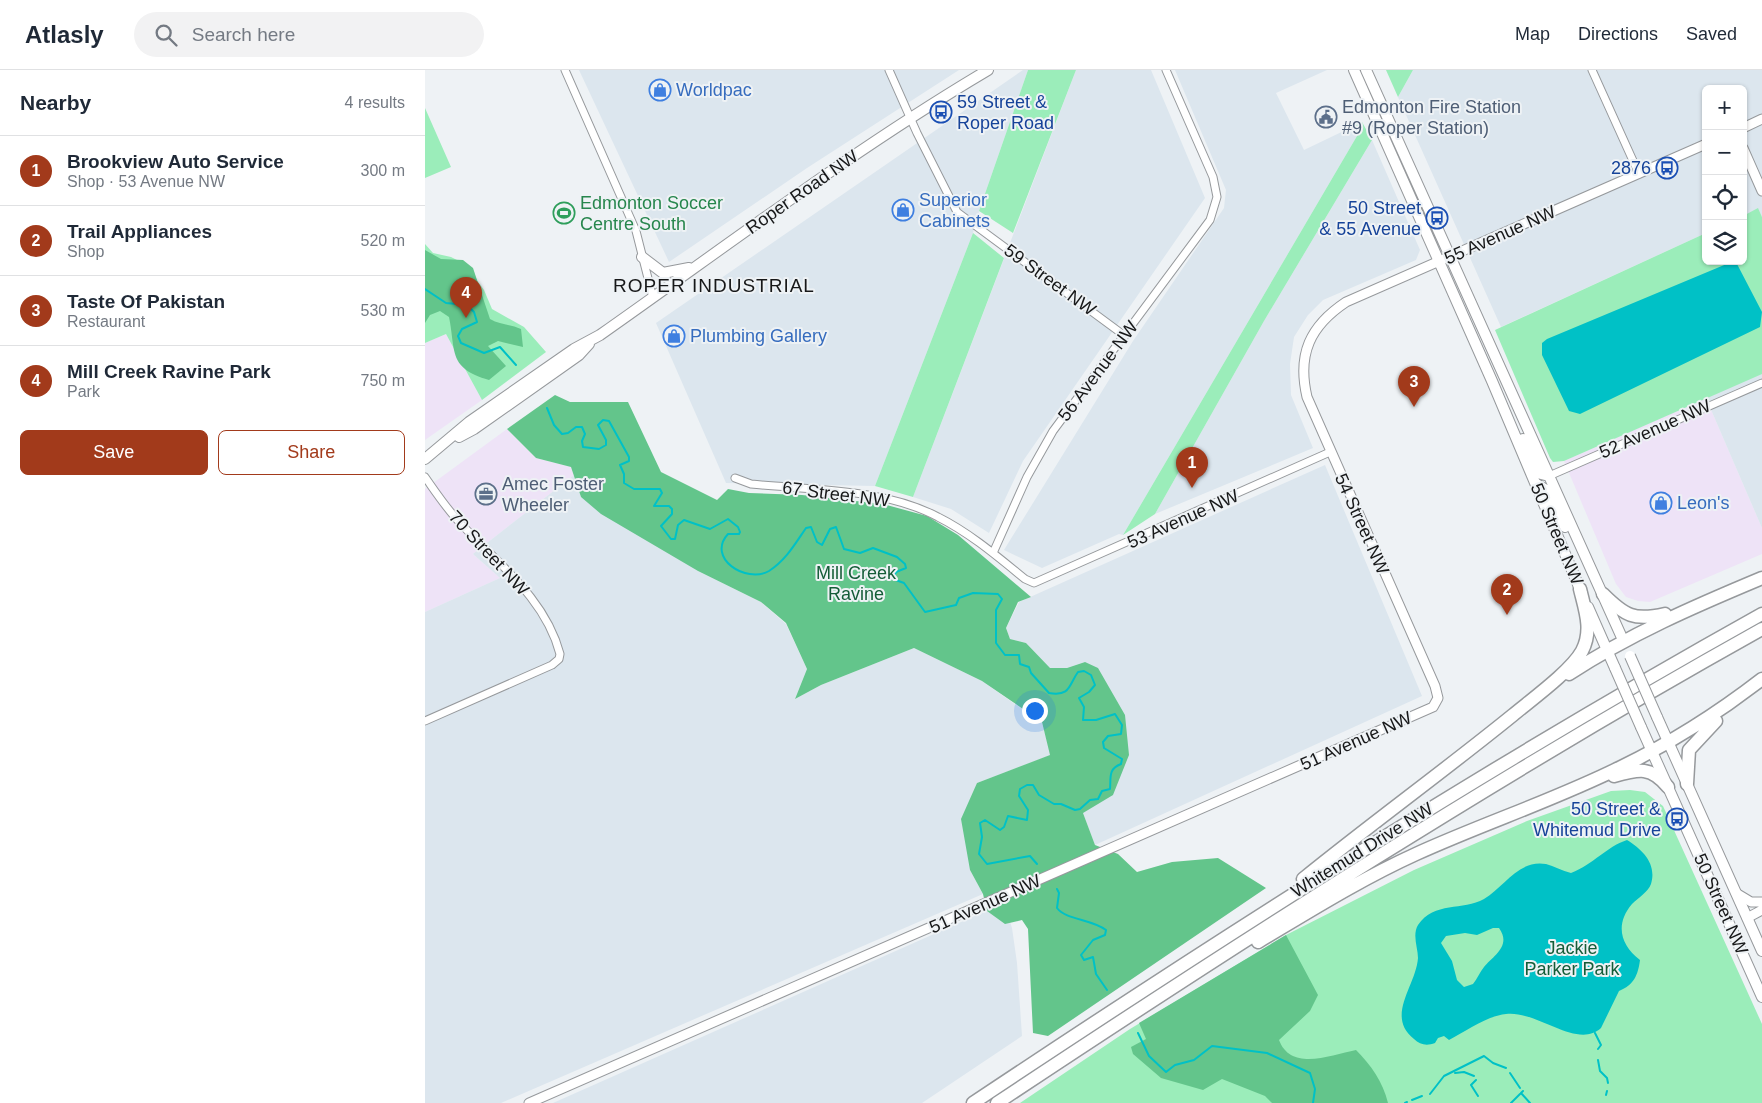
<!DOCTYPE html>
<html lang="en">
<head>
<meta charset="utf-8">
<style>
  :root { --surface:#fff; --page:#f2f2f3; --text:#1f2937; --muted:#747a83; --line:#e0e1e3; --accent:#a23a1b }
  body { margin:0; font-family:Helvetica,sans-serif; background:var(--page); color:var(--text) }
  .controls { position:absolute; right:15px; top:15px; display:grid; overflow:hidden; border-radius:8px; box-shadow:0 1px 4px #0004 }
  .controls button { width:45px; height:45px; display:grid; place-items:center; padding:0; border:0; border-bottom:1px solid var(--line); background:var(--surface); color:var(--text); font:25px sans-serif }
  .you { position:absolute; left:609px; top:640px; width:18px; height:18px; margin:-12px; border:4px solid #fff; border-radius:50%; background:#1a73e8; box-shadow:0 0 0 8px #1a73e833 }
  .badge { display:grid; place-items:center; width:32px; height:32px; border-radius:50%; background:var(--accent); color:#fff; font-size:16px; font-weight:700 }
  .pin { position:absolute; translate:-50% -41px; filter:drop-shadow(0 1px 2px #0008) }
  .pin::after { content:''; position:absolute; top:26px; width:18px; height:15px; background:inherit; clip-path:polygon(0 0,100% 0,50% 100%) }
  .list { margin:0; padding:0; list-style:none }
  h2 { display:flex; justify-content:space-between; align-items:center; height:65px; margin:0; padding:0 20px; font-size:21px }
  h2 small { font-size:16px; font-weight:400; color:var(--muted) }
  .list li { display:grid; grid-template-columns:32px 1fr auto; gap:15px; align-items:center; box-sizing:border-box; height:70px; padding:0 20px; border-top:1px solid var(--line) }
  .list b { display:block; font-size:19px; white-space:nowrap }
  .list p { margin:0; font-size:16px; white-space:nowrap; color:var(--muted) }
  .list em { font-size:16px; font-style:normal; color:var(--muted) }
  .actions { display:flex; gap:10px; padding:15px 20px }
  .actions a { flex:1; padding:11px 0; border:1px solid var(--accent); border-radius:8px; text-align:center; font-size:18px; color:var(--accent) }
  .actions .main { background:var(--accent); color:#fff }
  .icon { flex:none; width:28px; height:28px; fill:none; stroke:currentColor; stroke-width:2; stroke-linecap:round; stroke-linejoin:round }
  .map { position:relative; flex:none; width:1337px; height:1033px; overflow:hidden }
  header { display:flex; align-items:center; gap:30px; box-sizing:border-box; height:70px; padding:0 25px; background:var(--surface); border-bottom:1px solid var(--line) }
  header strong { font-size:24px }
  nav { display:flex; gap:28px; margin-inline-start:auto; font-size:18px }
  .search { width:350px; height:45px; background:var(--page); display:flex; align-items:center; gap:12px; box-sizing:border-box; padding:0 18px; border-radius:28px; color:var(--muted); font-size:19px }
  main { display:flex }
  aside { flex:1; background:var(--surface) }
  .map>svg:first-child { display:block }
  .commercial { fill:#eee3f7 }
  .built { fill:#dce6ee }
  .green { fill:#9bedba }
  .forest { fill:#63c58b }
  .water { fill:#00c1c6; fill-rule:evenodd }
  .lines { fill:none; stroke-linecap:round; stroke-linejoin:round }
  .stream { stroke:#00c1c6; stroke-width:2 }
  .minor-casing { stroke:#96999c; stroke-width:9 }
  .tertiary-casing { stroke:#96999c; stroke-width:11 }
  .secondary-casing { stroke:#96999c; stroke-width:12 }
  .primary-casing { stroke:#96999c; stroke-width:12 }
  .motorway-casing { stroke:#96999c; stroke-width:15 }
  .minor { stroke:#fff; stroke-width:7 }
  .tertiary { stroke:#fff; stroke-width:9 }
  .secondary { stroke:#fff; stroke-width:10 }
  .primary { stroke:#fff; stroke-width:10 }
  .motorway { stroke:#fff; stroke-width:12 }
  .primary-bridge-casing { stroke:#96999c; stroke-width:12; stroke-linecap:butt }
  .primary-bridge { stroke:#fff; stroke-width:10 }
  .labels { text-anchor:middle; stroke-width:4; stroke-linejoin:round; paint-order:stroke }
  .shop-label { font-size:18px; fill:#366cbe; stroke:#eef2f5; text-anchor:start }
  .transit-label { font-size:18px; fill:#164399; stroke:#eef2f5; text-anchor:end }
  .service-label { font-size:18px; fill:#4e5e75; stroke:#eef2f5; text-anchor:start }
  .street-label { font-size:18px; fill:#171819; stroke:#eef2f5 }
  .leisure-label { font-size:18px; fill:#27864d; stroke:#eef2f5; text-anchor:start }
  .park-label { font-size:18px; fill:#145d38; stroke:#eef2f5 }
  .neighbourhood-label { font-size:19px; letter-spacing:1px; fill:#171819; stroke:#eef2f5 }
</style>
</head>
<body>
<header>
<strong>Atlasly</strong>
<div class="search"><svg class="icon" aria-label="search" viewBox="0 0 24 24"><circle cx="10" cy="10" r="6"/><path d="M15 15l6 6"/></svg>Search here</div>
<nav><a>Map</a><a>Directions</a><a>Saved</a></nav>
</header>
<main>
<aside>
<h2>Nearby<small>4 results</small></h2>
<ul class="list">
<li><span class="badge">1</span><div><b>Brookview Auto Service</b><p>Shop · 53 Avenue NW</p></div><em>300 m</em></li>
<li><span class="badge">2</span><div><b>Trail Appliances</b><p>Shop</p></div><em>520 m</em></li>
<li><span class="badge">3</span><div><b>Taste Of Pakistan</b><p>Restaurant</p></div><em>530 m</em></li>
<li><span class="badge">4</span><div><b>Mill Creek Ravine Park</b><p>Park</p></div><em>750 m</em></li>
</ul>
<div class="actions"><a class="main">Save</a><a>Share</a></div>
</aside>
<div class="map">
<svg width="1337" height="1033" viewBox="0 0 1337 1033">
  <rect width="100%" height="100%" fill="#eef2f5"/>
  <!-- commercial -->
  <path class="commercial" d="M21 264 57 330 0 370V273Z
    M1281 328 1337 458V484L1225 532 1213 531 1201 527 1191 514 1139 391Z
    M82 359 111 388 146 397 149 405 48 484 75 508 0 542V419Z"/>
  <!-- built -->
  <path class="built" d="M154 0H534L382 98 244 192Z
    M598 0H603L554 141 548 163 450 416 301 413 231 253Z
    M651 0H726L780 128 598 391 564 463 526 439 488 427Z
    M750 0H902L851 23 879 80 927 57 932 66 698 465 694 464 617 498 579 480 708 271 799 138 801 120Z
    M988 0H1337V147L1333 139 1318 146V19H1281V163L1076 257 973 27Z
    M947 70 995 180 991 190 898 230 883 245 869 267 865 294 866 325 888 378 730 444 839 251Z
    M1337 302V458L1281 328Z
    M900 395 997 626 670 775 658 743 660 592 642 598H624L601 573 585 569 581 558 594 532Z
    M149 405 156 427 273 501 336 532 361 554 382 599 370 629 396 615 489 578 557 611 617 653 626 685 552 713 545 800 558 824 76 1033H0V542L75 508 48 484Z
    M579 833 587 858 592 893 597 966 497 1033H128Z"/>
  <!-- green -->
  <path class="green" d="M603 0H651L588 163 554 141Z
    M961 0H988L973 27Z
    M0 38 26 97 0 108Z
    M937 52 947 70 839 251 730 444 698 465 932 66 927 57Z
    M1333 138 1337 147V304L1139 391 1128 392 1125 388 1070 260 1281 163V191H1318V146Z
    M548 163 579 188 488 427 450 416Z
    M0 174 8 183 26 187 40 194 59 220 67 239 99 257 121 282 57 330 21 264 0 273Z
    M1205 720 1220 722 1238 736 1337 954V1033H595L705 959 861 865 989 800 1102 751 1186 721Z"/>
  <!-- forest -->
  <path class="forest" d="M0 180 16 189 38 190 48 198 65 249C75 255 85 254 96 259L98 277 73 271 63 276 81 296 64 310C23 298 31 282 24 247L15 241 5 245 0 253Z
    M130 325 145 332H203L236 402 292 430 303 419 324 423 377 425 458 434 502 446 533 465 606 527 593 532 581 558 585 569 601 573 625 598H642L660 592 673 598 700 645 704 685 688 725 658 743 670 775 693 784 712 802 747 792 793 788 841 818 623 966 608 963 603 859 597 850 580 854 562 841 558 824 545 800 536 749 552 713 625 685 617 652 557 611 489 578 396 615 370 629 382 599 361 553 336 532 273 501 176 444 156 427 146 397 111 388 82 359Z
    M861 865 893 925 885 941 854 970C866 1002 906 985 931 980 946 995 958 1012 963 1033H847L840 1026 797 1009 778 1020 736 1008 708 984 706 977 721 969 714 953Z"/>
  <!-- water -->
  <path class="water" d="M1304 193 1312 194 1337 242 1335 257 1155 344 1144 341 1117 285V273L1122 269Z
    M1202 770C1218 780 1232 794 1226 814 1223 822 1213 828 1207 834 1190 854 1195 875 1215 890 1213 905 1209 915 1194 921L1176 958C1152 980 1112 940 1081 944 1062 946 1041 961 1024 970L1019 966 1013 968 1010 973C1002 976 995 975 989 969 960 946 991 916 993 888 993 878 987 865 993 855 1009 831 1038 841 1059 829 1079 817 1094 789 1121 794 1129 796 1137 801 1146 803 1169 794 1181 777 1202 770ZM1068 858H1074C1087 876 1068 886 1059 897 1055 902 1052 909 1048 914L1039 917 1032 910 1027 891 1016 873 1021 866 1040 863 1052 865Z"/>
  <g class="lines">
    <!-- stream -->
    <path class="stream" d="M0 219 21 233 42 235 49 242 52 252 37 259 33 266 36 273 59 283 75 277 91 295
      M122 338 129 355 137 364 143 363 151 357H157L160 364 157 371 158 377 174 379 181 375V370L173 355 178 350 184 351 204 387V391L195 395 199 404V413L209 419H235L237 423 229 436H244L247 439V444L236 456 246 469H250L253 455 259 450 285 459 303 449 313 457 315 462 314 464H303C281 488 321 514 344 501 361 490 370 474 381 458L386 457 392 472 397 475 405 459 411 457 419 479 435 483 448 478 472 487 480 494 481 498 471 502 468 509 479 513 500 542 531 535 534 528 548 523 573 524 577 529 571 540V573L580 585H594L595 594 604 597 606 603 624 623C646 627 644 614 653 602L659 601 666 605 670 615 664 622 654 628 659 637 658 650H671L690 644 697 655 696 664 683 666 678 672 679 678 697 689 696 694C683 699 686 707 685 719L677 721 673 729 665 730 655 739 650 740 636 734H629L614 725 608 715H602L595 719 594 726 603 740 602 750 583 746 579 757 575 760 560 750 555 753 557 767 554 784 562 794 605 786 612 794
      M632 819 634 823 632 838C641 850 667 849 681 860L680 865 668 870 656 885 659 890 668 887 671 904 682 920
      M713 963 724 986 741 1002 750 995 769 990 787 976 842 983 885 1003 890 1019 888 1033
      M1170 963 1176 975 1173 979
      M1173 990 1175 1001 1182 1008 1183 1013
      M1030 1003 1039 1002 1049 1006
      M1085 1003 1095 1018
      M1051 1010 1046 1015 1053 1026
      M1096 1023 1105 1033
      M1005 1024 1019 1006 1059 986 1068 993 1081 998
      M1181 1025 1182 1021
      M987 1030 997 1026
      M980 1033 982 1032
      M1086 1033 1098 1021"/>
    <!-- minor casing -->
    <g class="minor-casing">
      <path id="minor" d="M140 0 211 161 228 228
        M464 0 492 63 532 142 700 266
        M1167 0 1214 104
        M1124 406 1337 313
        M0 407C12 424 23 441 38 456 75 495 121 530 135 584L134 589 127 595 0 651
        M310 408 326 414C386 420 459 418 513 447 545 463 573 487 600 509L609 513 905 382
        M568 483 602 407 628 361 785 150 792 127 788 107 741 0"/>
    </g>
    <!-- tertiary casing -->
    <g class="tertiary-casing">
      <path id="tertiary" d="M1318 58 1337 49
        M1318 78 1337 121
        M1311 823 1326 832H1337
        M1322 848 1337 840
        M104 1033 1008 637 1013 628 1010 616 882 327C872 284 885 256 921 232L1281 74"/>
    </g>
    <!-- secondary casing -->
    <g class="secondary-casing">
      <path id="secondary" d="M929 0 1067 311 1157 524
        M941 0 1198 570
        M217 187 238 203 264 198
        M34 367 49 359 154 285 164 274
        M1098 369 1116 404 1124 406
        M0 389 44 352 149 279 175 265C303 175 428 80 563 0
        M1110 413 1121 420 1140 457
        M1163 537 1182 580"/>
    </g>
    <!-- primary casing -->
    <g class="primary-casing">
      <path id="primary" d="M1182 580 1190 598
        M1232 647 1337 881
        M1216 657 1337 927"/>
    </g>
    <!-- motorway casing -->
    <g class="motorway-casing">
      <path id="motorway" d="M1178 524C1200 546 1209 551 1240 544
        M1144 604C1205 564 1270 536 1337 508
        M1189 706C1214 699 1226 696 1243 717
        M1262 714 1264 680 1291 651
        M878 809C947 753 1019 701 1088 645 1106 630 1146 601 1157 581 1168 560 1160 540 1155 519
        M833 872C885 841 936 809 991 784 1059 753 1130 730 1196 697 1246 673 1293 643 1337 609
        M548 1033C806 861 1066 695 1337 544
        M572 1033C822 867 1075 705 1337 559"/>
    </g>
    <!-- minor -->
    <use href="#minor" class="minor"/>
    <!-- tertiary -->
    <use href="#tertiary" class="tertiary"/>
    <!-- secondary -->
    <use href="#secondary" class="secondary"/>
    <!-- primary -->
    <use href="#primary" class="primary"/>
    <!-- motorway -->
    <use href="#motorway" class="motorway"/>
    <!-- primary-bridge casing -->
    <g class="primary-bridge-casing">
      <path id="primary-bridge" d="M1205 586 1232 647
        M1190 598 1216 657"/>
    </g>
    <!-- primary-bridge -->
    <use href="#primary-bridge" class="primary-bridge"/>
  </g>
  <!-- icons -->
  <defs>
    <g id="shop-ring" transform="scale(1.125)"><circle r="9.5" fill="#eef2f5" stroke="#3f7fe0" stroke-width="1.5"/><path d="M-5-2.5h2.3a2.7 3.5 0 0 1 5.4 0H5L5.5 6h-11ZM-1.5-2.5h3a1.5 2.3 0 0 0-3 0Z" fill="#3f7fe0"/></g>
    <g id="bus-ring" transform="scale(1.125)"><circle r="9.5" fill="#eef2f5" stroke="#1a4fb4" stroke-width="1.5"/><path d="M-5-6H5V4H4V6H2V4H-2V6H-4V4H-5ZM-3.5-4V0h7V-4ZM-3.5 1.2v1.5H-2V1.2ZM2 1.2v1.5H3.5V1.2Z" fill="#1a4fb4"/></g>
    <g id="civic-ring" transform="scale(1.125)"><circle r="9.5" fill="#eef2f5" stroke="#5c6f8a" stroke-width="1.5"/><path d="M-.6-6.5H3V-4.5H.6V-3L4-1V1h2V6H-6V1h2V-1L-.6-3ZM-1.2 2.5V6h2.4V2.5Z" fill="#5c6f8a"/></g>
    <g id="stadium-ring" transform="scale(1.125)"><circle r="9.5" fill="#eef2f5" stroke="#2e9e5b" stroke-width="1.5"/><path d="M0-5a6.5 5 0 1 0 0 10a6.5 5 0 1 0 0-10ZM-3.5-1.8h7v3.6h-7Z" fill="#2e9e5b"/></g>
    <g id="office-ring" transform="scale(1.125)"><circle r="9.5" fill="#eef2f5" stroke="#5c6f8a" stroke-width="1.5"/><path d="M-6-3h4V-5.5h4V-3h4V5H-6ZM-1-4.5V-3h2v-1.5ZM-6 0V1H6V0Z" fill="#5c6f8a"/></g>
  </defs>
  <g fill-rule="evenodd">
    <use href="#shop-ring" x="235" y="20"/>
    <use href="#bus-ring" x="516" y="42"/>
    <use href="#civic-ring" x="901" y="47"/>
    <use href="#bus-ring" x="1242" y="98"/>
    <use href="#shop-ring" x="478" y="140"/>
    <use href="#stadium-ring" x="139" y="143"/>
    <use href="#bus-ring" x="1012" y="148"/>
    <use href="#shop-ring" x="249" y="266"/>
    <use href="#office-ring" x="61" y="424"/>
    <use href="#shop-ring" x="1236" y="433"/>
    <use href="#bus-ring" x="1252" y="749"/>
  </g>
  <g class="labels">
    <!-- shop labels -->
    <g class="shop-label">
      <text x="251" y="26">Worldpac</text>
      <text x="494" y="136">Superior<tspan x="494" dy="21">Cabinets</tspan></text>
      <text x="265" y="272">Plumbing Gallery</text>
      <text x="1252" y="439">Leon's</text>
    </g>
    <!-- transit labels -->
    <g class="transit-label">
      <text x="532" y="38" text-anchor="start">59 Street &amp;<tspan x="532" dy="21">Roper Road</tspan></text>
      <text x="1226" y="104">2876</text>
      <text x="996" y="144">50 Street<tspan x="996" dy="21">&amp; 55 Avenue</tspan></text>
      <text x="1236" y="745">50 Street &amp;<tspan x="1236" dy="21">Whitemud Drive</tspan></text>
    </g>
    <!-- service labels -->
    <g class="service-label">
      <text x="917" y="43">Edmonton Fire Station<tspan x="917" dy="21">#9 (Roper Station)</tspan></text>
      <text x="77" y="420">Amec Foster<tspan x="77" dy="21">Wheeler</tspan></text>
    </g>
    <!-- street labels -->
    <g class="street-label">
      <text transform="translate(377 122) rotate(-35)" y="6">Roper Road NW</text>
      <text transform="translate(1075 165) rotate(-24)" y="6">55 Avenue NW</text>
      <text transform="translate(625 210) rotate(36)" y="6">59 Street NW</text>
      <text transform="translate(673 301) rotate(-53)" y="6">56 Avenue NW</text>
      <text transform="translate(1230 359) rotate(-24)" y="6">52 Avenue NW</text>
      <text transform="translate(411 424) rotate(7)" y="6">67 Street NW</text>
      <text transform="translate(758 449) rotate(-24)" y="6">53 Avenue NW</text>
      <text transform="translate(937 454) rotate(66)" y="6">54 Street NW</text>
      <text transform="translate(1132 464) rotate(67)" y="6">50 Street NW</text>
      <text transform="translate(64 483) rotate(47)" y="6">70 Street NW</text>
      <text transform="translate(931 671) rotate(-24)" y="6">51 Avenue NW</text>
      <text transform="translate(937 780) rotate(-32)" y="6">Whitemud Drive NW</text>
      <text transform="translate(560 834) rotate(-24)" y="6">51 Avenue NW</text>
      <text transform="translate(1296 834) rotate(66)" y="6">50 Street NW</text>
    </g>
    <!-- leisure labels -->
    <g class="leisure-label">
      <text x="155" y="139">Edmonton Soccer<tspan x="155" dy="21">Centre South</tspan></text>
    </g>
    <!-- park labels -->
    <g class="park-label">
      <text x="431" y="509">Mill Creek<tspan x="431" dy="21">Ravine</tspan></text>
      <text x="1147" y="884">Jackie<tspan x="1147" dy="21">Parker Park</tspan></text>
    </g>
    <!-- neighbourhood labels -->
    <g class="neighbourhood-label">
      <text x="289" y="222">ROPER INDUSTRIAL</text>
    </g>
  </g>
</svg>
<div class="controls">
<button>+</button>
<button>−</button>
<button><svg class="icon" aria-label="locate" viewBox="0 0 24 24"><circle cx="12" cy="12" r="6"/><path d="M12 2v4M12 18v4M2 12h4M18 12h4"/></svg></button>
<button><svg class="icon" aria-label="layers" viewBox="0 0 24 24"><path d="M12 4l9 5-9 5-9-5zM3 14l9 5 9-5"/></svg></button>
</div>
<div class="you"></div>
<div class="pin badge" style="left:767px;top:418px">1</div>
<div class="pin badge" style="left:1082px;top:545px">2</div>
<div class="pin badge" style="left:989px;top:337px">3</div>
<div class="pin badge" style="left:41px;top:248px">4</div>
</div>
</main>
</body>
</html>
